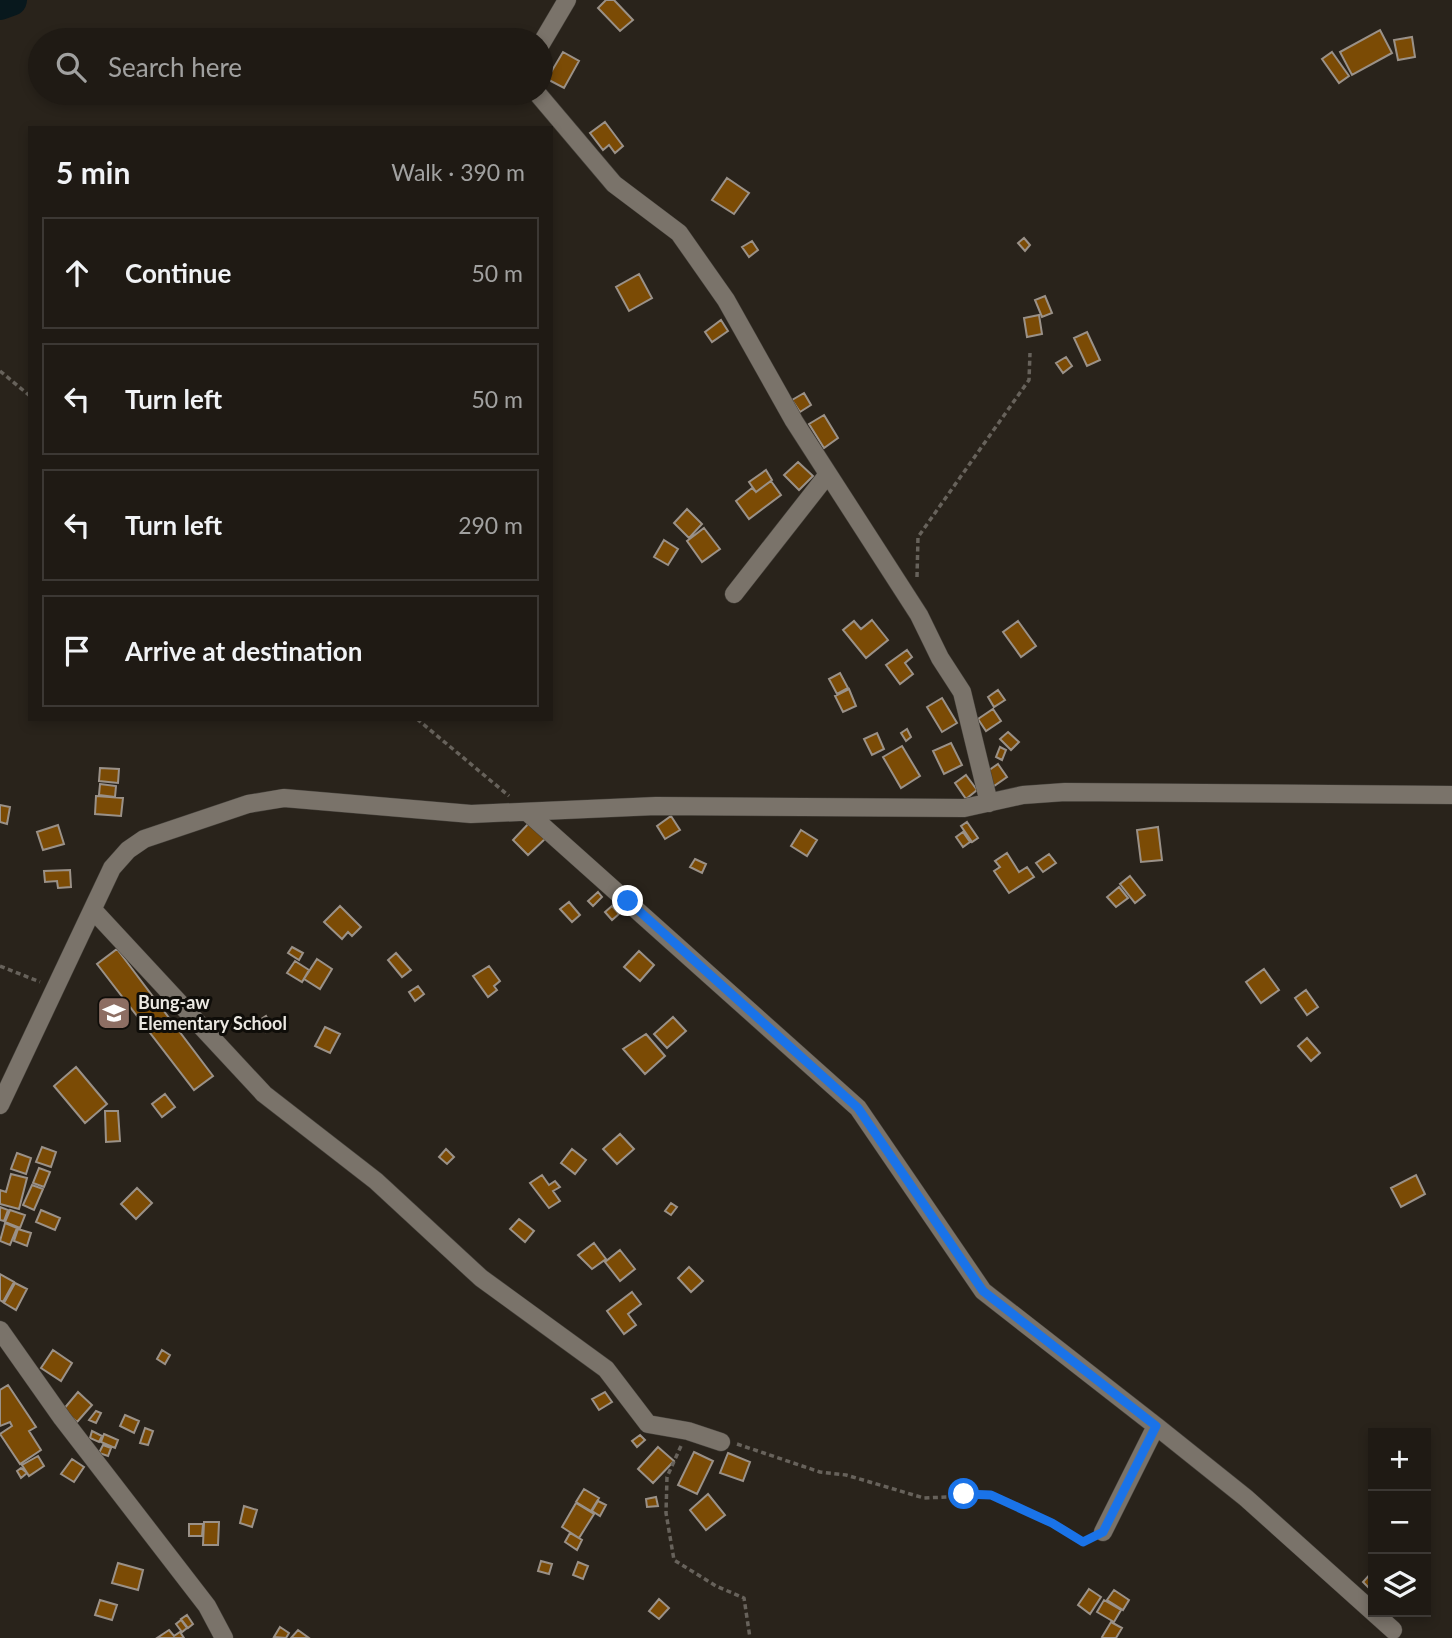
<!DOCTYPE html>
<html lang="en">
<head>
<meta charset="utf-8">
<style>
  :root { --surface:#1f1a14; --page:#27231d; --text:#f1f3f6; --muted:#a1a1a0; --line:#3c3834 }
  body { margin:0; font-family:Lato,sans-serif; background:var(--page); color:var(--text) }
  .controls { position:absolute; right:21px; bottom:21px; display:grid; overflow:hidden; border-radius:0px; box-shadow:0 4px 10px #0003 }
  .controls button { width:63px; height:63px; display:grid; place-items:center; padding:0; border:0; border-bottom:2px solid var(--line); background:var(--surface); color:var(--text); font:35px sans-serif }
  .stop { position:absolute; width:21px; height:21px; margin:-16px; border:5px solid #1a73e8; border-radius:50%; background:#fff }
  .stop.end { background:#1a73e8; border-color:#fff; box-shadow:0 2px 7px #0008 }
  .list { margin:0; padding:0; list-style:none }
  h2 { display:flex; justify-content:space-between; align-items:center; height:91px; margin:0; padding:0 28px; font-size:30px }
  h2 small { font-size:23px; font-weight:400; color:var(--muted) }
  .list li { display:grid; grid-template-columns:46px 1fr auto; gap:21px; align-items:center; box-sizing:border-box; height:112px; margin:0 14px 14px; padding:0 14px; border:2px solid var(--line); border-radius:0px }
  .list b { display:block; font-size:26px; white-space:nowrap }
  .list em { font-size:23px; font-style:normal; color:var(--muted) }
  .icon { flex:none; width:38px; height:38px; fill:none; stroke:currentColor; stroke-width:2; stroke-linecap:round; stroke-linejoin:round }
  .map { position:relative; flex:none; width:1452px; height:1638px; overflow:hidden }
  .search { position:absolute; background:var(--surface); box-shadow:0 4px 10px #0003; left:28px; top:28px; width:525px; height:77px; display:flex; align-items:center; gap:18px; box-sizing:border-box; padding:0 24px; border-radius:38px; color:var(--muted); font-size:26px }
  .panel { position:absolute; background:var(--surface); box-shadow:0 4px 10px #0003; left:28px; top:126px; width:525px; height:595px; border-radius:0px }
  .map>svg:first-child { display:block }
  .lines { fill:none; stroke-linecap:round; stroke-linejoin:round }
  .river { stroke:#08181d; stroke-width:32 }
  .building { fill:#7b4b05; stroke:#9a9188; stroke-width:2 }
  .street-casing { stroke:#45413b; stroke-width:19 }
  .path { stroke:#67625b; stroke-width:3.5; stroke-dasharray:5 3.5; stroke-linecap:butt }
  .street { stroke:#7a736a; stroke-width:18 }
  .route { stroke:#1a73e8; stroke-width:9 }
  .labels { text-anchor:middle; stroke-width:6; stroke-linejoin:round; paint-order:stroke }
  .poi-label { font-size:18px; font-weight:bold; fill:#ebe8e2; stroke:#0f0d09; text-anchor:start }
</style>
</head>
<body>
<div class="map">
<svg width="1452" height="1638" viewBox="0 0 1452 1638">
  <rect width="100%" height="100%" fill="#29231b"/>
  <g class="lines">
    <!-- river -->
    <path class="river" d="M0 4 11 0"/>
  </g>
  <!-- building -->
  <path class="building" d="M606 0H614L633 20 620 31 598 8Z
    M1380 30 1392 53 1352 75 1340 52Z
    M1412 37 1415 57 1398 60 1394 40Z
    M563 52 579 61 564 88 547 79Z
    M1332 52 1349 76 1339 83 1322 59Z
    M605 122 623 146 615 153 609 145 603 150 590 133Z
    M727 178 749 193 734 214 712 200Z
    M1024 238 1030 245 1025 251 1018 243Z
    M752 241 758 250 749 257 742 247Z
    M639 274 652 298 629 311 616 287Z
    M1045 296 1052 313 1042 317 1035 300Z
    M1039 315 1042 334 1027 337 1024 318Z
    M721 320 728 331 712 342 705 332Z
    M1087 332 1100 360 1087 366 1074 338Z
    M1066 357 1072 366 1063 373 1056 363Z
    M804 393 811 405 800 412 792 400Z
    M824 415 838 438 824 448 809 424Z
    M798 462 813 476 799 490 784 475Z
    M766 470 772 480 756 492 749 482Z
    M771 481 781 495 749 519 736 501 752 488 756 492Z
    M687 509 702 524 689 538 674 523Z
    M704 528 720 549 702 562 687 541Z
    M664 540 678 549 668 565 654 557Z
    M872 620 888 640 866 658 843 630 854 621 861 629Z
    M1018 621 1036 646 1021 657 1003 632Z
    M907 650 912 657 905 663 913 674 900 684 886 665Z
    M840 673 848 688 837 694 829 679Z
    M849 689 856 706 843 712 835 696Z
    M998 690 1005 700 994 707 988 697Z
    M942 698 957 723 942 732 927 707Z
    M993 709 1001 721 986 731 978 719Z
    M907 729 911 737 906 741 901 733Z
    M1008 732 1019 742 1011 750 1000 739Z
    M877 733 884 749 872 755 864 739Z
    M951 743 962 765 944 774 933 751Z
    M902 746 920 776 901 788 883 757Z
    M1000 747 1006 750 1002 760 996 757Z
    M998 764 1007 777 994 786 985 773Z
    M100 768 119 769 118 783 99 781Z
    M966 775 977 790 966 799 955 783Z
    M100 784 116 786 115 797 99 795Z
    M96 796 123 798 121 816 95 814Z
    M0 805 10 807 7 824 0 822Z
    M671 816 680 830 665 839 657 826Z
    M530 822 546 838 528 855 513 840Z
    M967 822 978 838 972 842 961 826Z
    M58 825 64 844 43 850 37 832Z
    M1158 827 1162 860 1141 862 1137 830Z
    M801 830 817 840 807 856 791 846Z
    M963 832 970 842 963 847 956 837Z
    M1007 853 1019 872 1027 867 1034 877 1009 893 994 871 1000 867 995 861Z
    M1049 854 1056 863 1043 872 1036 863Z
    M695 859 706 864 702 873 690 867Z
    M70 870 71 887 58 888 57 881 45 882 44 871Z
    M1130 876 1145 895 1135 903 1120 884Z
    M1119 887 1128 898 1116 907 1107 897Z
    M598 892 602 897 593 906 588 901Z
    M569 902 580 915 572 922 560 909Z
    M340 906 361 927 352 936 348 932 342 939 324 922Z
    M612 906 619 914 612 920 605 912Z
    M292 947 303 953 299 960 288 953Z
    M117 949 213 1076 194 1090 97 964Z
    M639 951 654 965 640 981 624 967Z
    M396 953 411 970 402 977 388 960Z
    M317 959 332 969 320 989 304 979Z
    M295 961 309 970 302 982 287 973Z
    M489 966 500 981 494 986 497 990 488 997 473 976Z
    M1264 969 1279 990 1261 1003 1246 982Z
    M418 986 424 994 415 1001 409 992Z
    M1306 990 1318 1007 1307 1015 1295 998Z
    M266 1016 273 1028 266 1032 258 1021Z
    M673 1017 686 1031 667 1048 654 1034Z
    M325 1027 340 1034 330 1053 315 1046Z
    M646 1034 665 1056 645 1074 623 1049Z
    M1307 1038 1320 1053 1311 1061 1298 1046Z
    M76 1067 107 1104 85 1123 54 1086Z
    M165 1094 175 1107 162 1117 152 1104Z
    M105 1111H118L120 1141 106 1142Z
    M620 1134 634 1149 617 1164 603 1149Z
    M42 1147 56 1152 51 1167 36 1162Z
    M446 1149 454 1157 447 1164 439 1157Z
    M572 1149 586 1160 575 1174 561 1163Z
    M17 1153 31 1158 26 1174 11 1169Z
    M39 1168 50 1172 44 1187 33 1183Z
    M11 1174 27 1178 19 1209 0 1204V1190L6 1192Z
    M542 1175 549 1185 555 1181 560 1187 553 1191 560 1201 549 1208 530 1183Z
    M1416 1175 1425 1194 1401 1207 1391 1188Z
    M32 1185 43 1189 34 1210 23 1205Z
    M137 1188 152 1203 136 1219 121 1204Z
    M671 1203 677 1207 671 1215 665 1211Z
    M0 1207 8 1210 4 1221 0 1220Z
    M10 1210 25 1215 20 1228 5 1222Z
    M41 1210 60 1218 55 1230 36 1222Z
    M519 1219 534 1231 525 1242 510 1229Z
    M5 1223 17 1228 10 1245 0 1241Z
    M18 1229 31 1233 27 1246 14 1241Z
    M594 1243 606 1259 592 1269 578 1255Z
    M620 1250 635 1269 620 1281 605 1262Z
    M689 1267 703 1281 691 1292 678 1278Z
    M0 1274 14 1282 3 1302 0 1300Z
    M15 1283 27 1289 16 1310 4 1303Z
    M632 1292 641 1304 628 1314 636 1325 624 1334 607 1311Z
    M53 1350 72 1363 61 1381 41 1368Z
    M162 1350 170 1355 165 1364 157 1359Z
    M8 1385 36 1427 29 1431 41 1450 20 1464 0 1434 12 1426 10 1422 0 1426V1390Z
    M78 1392 92 1405 77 1422 63 1410Z
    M605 1392 612 1402 599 1410 592 1399Z
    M96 1411 101 1413 96 1423 89 1420Z
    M125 1415 139 1421 134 1433 120 1426Z
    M145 1428 153 1431 148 1445 140 1443Z
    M92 1431 102 1436 99 1442 90 1438Z
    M104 1434 118 1440 115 1448 101 1442Z
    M640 1435 645 1440 637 1447 632 1441Z
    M103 1445 111 1448 108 1456 99 1453Z
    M658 1447 674 1461 653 1483 638 1469Z
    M694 1452 713 1461 697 1494 678 1485Z
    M728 1453 750 1462 743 1481 720 1473Z
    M38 1456 44 1466 29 1476 22 1465Z
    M72 1459 84 1467 74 1482 61 1474Z
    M21 1468 27 1473 21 1478 17 1471Z
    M584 1489 599 1498 591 1511 576 1502Z
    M708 1494 725 1515 706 1530 690 1510Z
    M656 1497 658 1506 647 1507 646 1499Z
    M598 1501 606 1505 600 1516 592 1511Z
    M576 1503 594 1514 579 1538 562 1527Z
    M244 1506 257 1510 252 1527 240 1523Z
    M204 1522H219L218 1545H203Z
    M189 1524H203L202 1536H189Z
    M570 1533 582 1540 577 1550 565 1542Z
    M541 1561 552 1564 549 1574 538 1571Z
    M578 1562 588 1566 583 1579 573 1575Z
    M118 1563 143 1570 138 1590 112 1583Z
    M1373 1571V1592L1363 1582Z
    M1089 1589 1101 1597 1090 1614 1078 1605Z
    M1114 1590 1129 1600 1123 1610 1107 1600Z
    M659 1599 669 1608 659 1619 649 1611Z
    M100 1600 117 1605 112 1620 95 1615Z
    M1104 1600 1121 1610 1114 1622 1097 1612Z
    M187 1615 193 1624 188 1628 181 1619Z
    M181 1620 187 1628 182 1632 176 1624Z
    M1111 1622 1122 1628 1116 1638H1104L1102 1637Z
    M280 1627 289 1633 286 1638 274 1637Z
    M169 1630 174 1636 180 1632 184 1638H157Z
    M298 1630 309 1638H291Z"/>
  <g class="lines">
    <!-- street casing -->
    <g class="street-casing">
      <path id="street" d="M541 44 567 0
        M537 93 614 184 679 233 726 300 794 421 919 615 940 658 962 692 989 803
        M734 594 828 474
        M527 812 858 1108 983 1291 1156 1426 1103 1532
        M94 911 264 1094 376 1181 481 1278 606 1369 648 1424 688 1431 721 1442
        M0 1105 112 868 128 850 144 839 248 804 284 798 471 814 656 806 964 808 1023 795 1065 792 1452 795
        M0 1330 62 1418 207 1606 224 1638
        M1156 1426 1246 1498 1393 1630"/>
    </g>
    <!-- path -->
    <path class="path" d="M0 371 30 396
      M917 577 918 537 1029 380 1030 353
      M417 719 509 796
      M0 966 40 982
      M737 1444 820 1472 846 1475 924 1498 991 1495 1052 1523 1079 1541 1089 1539
      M681 1446 667 1477 666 1513 674 1560 716 1586 744 1598 750 1638"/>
    <!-- street -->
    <use href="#street" class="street"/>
  </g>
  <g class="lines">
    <!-- route -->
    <path class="route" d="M628 901 858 1108 983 1291 1156 1426 1103 1532 1083 1542 1052 1523 991 1495 964 1494"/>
  </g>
  <!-- icons -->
  <defs>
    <g id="school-square" transform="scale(1.75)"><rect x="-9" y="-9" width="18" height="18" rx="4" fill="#8d6e63" stroke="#0f0d09"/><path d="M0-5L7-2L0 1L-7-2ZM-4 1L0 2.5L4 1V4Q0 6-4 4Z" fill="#fff"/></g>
  </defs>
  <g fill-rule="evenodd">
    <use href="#school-square" x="114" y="1013"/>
  </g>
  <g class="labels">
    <!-- poi labels -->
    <g class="poi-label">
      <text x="138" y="1009">Bung-aw<tspan x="138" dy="21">Elementary School</tspan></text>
    </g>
  </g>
</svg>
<div class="controls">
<button>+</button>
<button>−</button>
<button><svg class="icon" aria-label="layers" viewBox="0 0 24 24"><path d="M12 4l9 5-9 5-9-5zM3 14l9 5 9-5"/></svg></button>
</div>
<div class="stop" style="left:964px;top:1494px"></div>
<div class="stop end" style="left:628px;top:901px"></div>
<div class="search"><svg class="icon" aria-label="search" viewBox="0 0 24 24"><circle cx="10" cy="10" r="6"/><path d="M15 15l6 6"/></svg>Search here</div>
<section class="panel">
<h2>5 min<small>Walk · 390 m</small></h2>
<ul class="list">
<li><svg class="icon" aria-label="ahead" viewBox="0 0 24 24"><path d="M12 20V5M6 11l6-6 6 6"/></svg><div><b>Continue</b></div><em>50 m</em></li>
<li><svg class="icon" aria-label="left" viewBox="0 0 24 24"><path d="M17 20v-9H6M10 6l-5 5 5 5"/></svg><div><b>Turn left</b></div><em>50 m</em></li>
<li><svg class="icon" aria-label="left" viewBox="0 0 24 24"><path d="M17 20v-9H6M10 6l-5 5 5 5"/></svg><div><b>Turn left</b></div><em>290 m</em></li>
<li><svg class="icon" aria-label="arrive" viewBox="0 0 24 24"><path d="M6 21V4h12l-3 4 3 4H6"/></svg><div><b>Arrive at destination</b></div></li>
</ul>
</section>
</div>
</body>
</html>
